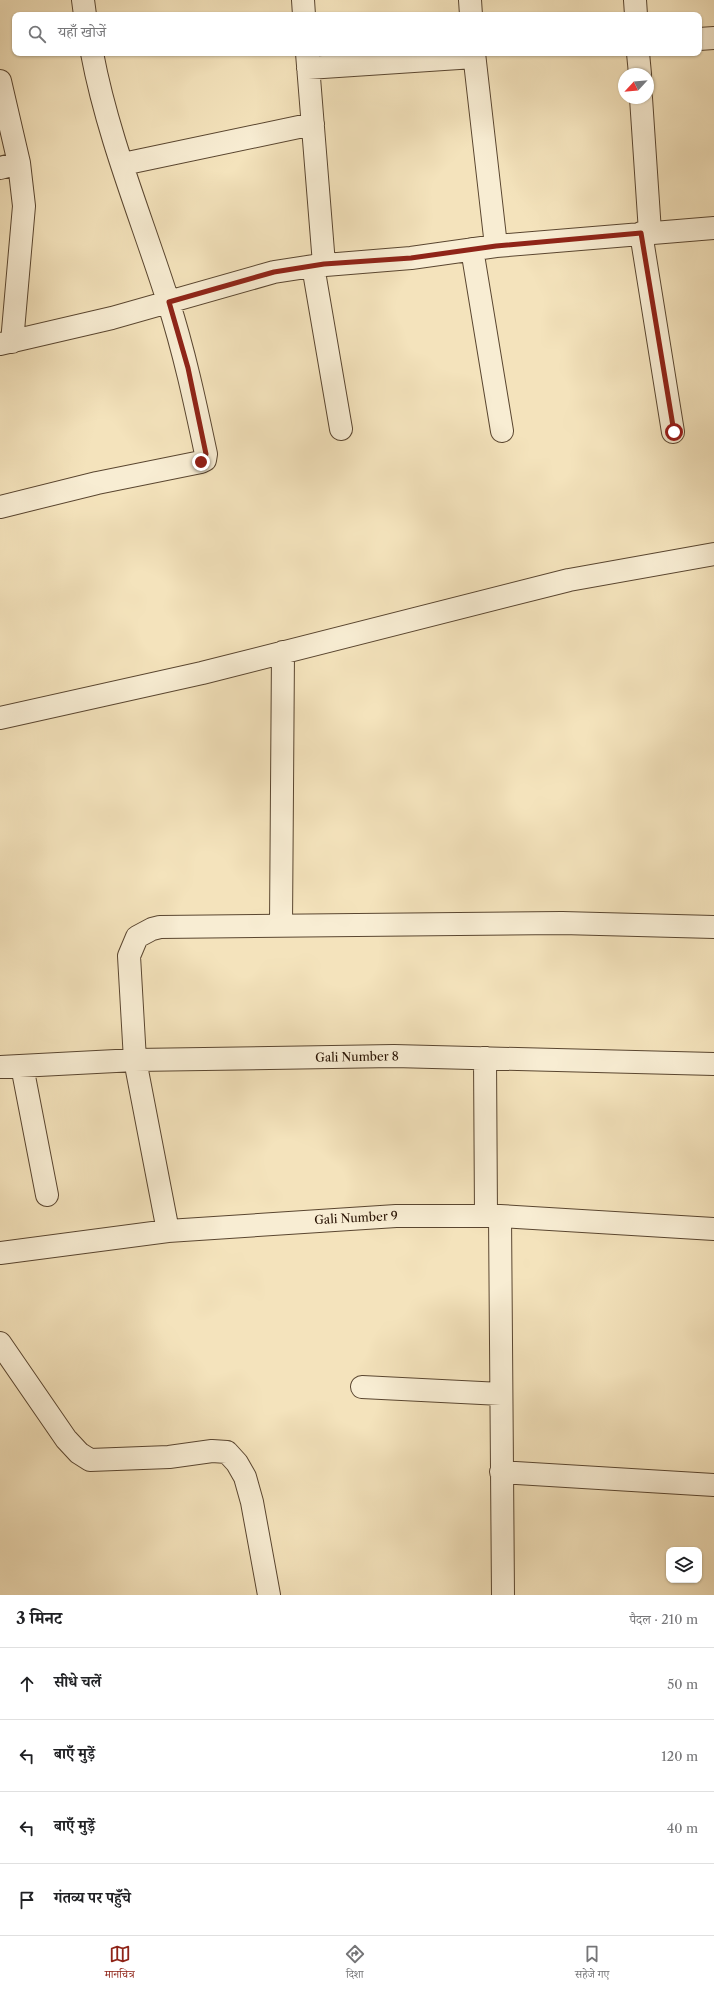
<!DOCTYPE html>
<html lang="hi">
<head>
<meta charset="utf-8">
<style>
  :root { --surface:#fff; --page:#f2f2f2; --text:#202124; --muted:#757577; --line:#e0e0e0; --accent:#8f2418 }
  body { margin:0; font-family:"Libre Caslon Text","Noto Serif Devanagari",serif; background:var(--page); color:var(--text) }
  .controls { position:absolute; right:12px; bottom:12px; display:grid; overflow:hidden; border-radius:8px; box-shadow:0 1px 3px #0004 }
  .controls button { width:36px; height:36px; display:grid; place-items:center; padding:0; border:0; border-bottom:1px solid var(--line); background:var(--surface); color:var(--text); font:20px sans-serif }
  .compass { position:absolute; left:618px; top:68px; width:36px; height:36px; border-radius:50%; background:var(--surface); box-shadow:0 1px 3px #0004; rotate:244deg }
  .stop { position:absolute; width:12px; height:12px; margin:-9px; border:3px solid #8f2418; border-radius:50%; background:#fff }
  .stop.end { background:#8f2418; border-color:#fff; box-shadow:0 1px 4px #0008 }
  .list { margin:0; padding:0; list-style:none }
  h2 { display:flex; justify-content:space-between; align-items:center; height:52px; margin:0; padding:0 16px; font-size:17px }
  h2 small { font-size:13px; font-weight:400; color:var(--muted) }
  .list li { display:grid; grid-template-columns:26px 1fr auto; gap:12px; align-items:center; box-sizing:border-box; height:72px; padding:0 16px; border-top:1px solid var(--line) }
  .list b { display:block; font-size:15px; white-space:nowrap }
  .list em { font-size:13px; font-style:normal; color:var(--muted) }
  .icon { flex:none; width:22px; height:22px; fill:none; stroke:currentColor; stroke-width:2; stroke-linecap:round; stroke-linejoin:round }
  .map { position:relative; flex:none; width:714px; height:1595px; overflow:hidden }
  .search { position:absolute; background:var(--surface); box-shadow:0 1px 3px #0004; left:12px; right:12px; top:12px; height:44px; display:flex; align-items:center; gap:10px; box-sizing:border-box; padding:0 14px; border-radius:8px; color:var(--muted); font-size:15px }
  .sheet { height:340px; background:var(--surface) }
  nav { display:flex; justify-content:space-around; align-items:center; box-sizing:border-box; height:56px; border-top:1px solid var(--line); background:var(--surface); font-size:11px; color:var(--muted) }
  nav a { display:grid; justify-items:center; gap:2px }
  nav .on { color:var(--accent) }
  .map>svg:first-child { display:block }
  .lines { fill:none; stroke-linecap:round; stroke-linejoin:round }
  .minor-casing { stroke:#5a4630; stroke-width:24 }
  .minor { stroke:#f8edd3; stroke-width:22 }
  .route { stroke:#8f2418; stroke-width:5 }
  .labels { text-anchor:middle; stroke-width:3; stroke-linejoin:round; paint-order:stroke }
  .street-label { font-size:12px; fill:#271102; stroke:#f8edd3 }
</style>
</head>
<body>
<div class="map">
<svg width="714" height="1595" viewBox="0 0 714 1595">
  <rect width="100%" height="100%" fill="#f4e3bc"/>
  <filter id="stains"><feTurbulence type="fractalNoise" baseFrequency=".005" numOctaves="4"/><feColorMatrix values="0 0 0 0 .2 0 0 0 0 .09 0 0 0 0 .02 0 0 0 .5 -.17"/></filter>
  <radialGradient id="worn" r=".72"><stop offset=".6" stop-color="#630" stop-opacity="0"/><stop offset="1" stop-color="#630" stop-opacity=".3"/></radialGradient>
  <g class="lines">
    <!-- minor casing -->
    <g class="minor-casing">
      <path id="minor" d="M83 0 85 15
        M303 0 304 15
        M470 0 471 15
        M635 0 636 15
        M699 39 714 38
        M307 53 324 264
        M474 53 496 246
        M638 53 640 74
        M308 68 474 57
        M0 81 19 163 24 206 12 342
        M641 98 650 232
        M123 164 313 124
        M0 168 19 163
        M641 233 673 432
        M472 249 502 431
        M313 266 341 429
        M0 344 112 318 274 272 313 266 411 258 496 246 714 228
        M0 507 97 483 201 462 205 460 206 454C195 402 184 351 168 301 142 219 108 138 92 53
        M0 718 202 673 569 580 714 554
        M281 925 283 652
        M485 1058 486 1216
        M22 1066 47 1195
        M0 1067 135 1060 394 1056 714 1064
        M500 1216 503 1595
        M168 1231 135 1060 129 956 137 937 152 929 160 927 562 923 714 927
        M0 1253 168 1231 396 1216H500L714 1229
        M0 1343 66 1439 79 1453 90 1460 169 1457 212 1451 227 1452 237 1463 245 1477 252 1502 269 1595
        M362 1387 501 1394
        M501 1472 714 1485"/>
    </g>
    <!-- minor -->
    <use href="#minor" class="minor"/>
  </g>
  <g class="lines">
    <!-- route -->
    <path class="route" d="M201 462 204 460 206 454 188 368 169 302 274 272 324 264 411 258 496 246 641 233 674 432"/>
  </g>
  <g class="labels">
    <!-- street labels -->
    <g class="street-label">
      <text transform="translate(357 1057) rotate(-1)" y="4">Gali Number 8</text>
      <text transform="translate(356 1218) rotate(-3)" y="4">Gali Number 9</text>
    </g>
  </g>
  <rect width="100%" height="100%" filter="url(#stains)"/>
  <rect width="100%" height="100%" fill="url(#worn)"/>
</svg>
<div class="controls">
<button><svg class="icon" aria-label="layers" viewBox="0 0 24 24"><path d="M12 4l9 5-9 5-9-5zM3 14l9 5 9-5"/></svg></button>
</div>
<svg class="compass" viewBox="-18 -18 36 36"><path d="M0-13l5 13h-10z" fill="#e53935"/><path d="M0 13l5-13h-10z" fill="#757577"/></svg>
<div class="stop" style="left:674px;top:432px"></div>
<div class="stop end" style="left:201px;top:462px"></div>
<div class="search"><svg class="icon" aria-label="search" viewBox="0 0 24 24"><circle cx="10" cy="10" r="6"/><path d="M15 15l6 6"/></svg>यहाँ खोजें</div>
</div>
<section class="sheet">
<h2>3 मिनट<small>पैदल · 210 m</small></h2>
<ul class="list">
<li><svg class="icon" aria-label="ahead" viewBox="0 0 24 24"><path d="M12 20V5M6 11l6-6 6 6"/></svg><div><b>सीधे चलें</b></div><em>50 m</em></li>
<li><svg class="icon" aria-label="left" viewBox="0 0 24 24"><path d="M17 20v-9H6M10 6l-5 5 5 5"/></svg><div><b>बाएँ मुड़ें</b></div><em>120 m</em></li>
<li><svg class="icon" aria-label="left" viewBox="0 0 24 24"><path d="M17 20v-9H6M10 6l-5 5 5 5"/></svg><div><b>बाएँ मुड़ें</b></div><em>40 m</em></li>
<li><svg class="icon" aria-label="arrive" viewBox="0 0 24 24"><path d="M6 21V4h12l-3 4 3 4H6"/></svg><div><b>गंतव्य पर पहुँचे</b></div></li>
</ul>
</section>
<nav>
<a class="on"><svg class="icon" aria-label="map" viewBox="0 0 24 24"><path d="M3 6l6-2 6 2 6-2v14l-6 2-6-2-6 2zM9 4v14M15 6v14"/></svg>मानचित्र</a>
<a><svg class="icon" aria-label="directions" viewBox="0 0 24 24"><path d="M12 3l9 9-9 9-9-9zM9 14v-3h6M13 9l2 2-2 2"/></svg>दिशा</a>
<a><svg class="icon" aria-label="saved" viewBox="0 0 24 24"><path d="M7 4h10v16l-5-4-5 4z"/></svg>सहेजे गए</a>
</nav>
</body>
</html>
